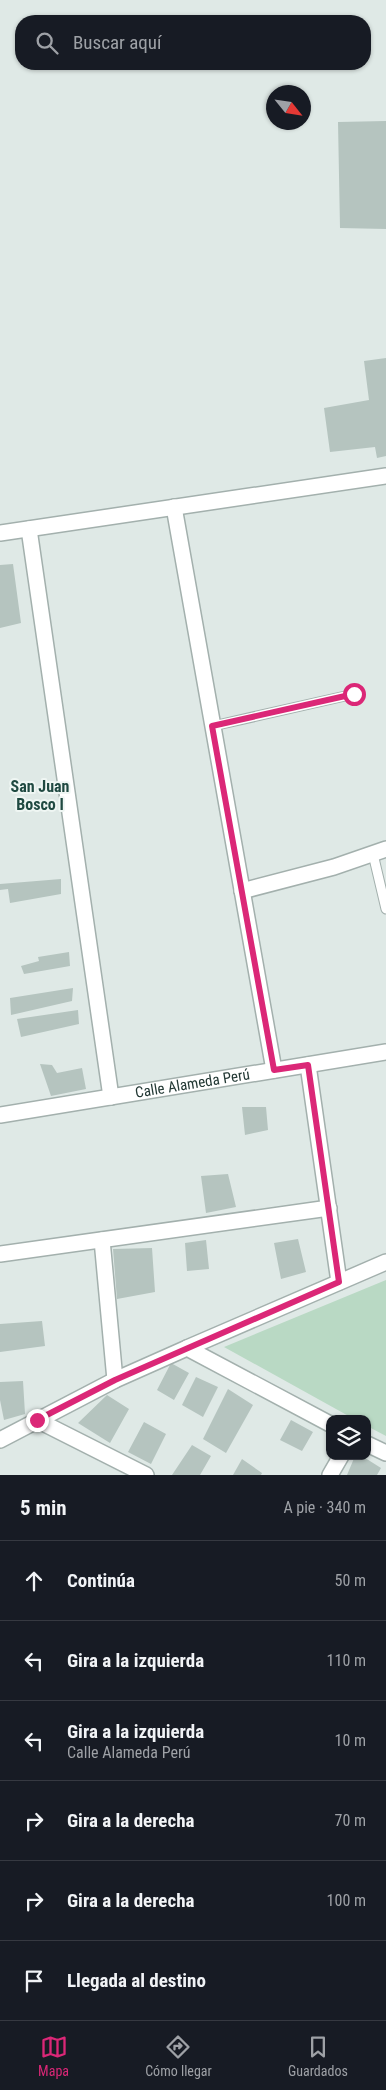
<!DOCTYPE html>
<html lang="es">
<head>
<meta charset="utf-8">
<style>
  :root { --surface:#171b24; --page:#20242c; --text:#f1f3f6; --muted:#9ea1a6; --line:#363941; --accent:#db2777 }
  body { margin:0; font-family:"Roboto Condensed",sans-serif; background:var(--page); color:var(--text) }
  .controls { position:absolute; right:15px; bottom:15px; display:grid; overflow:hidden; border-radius:10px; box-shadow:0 1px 4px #0004 }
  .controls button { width:45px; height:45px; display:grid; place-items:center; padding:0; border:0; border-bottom:1px solid var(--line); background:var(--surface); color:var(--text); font:25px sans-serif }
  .compass { position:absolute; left:266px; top:85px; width:45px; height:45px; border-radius:50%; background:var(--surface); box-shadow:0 1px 4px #0004; rotate:120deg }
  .stop { position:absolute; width:15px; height:15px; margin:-11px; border:4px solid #db2777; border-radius:50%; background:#fff }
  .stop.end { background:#db2777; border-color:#fff; box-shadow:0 1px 5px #0008 }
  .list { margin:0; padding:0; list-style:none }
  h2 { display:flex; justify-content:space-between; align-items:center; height:65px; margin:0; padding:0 20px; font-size:21px }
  h2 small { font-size:16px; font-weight:400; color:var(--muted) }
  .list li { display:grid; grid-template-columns:32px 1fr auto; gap:15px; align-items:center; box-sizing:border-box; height:80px; padding:0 20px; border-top:1px solid var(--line) }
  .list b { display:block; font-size:19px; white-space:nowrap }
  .list p { margin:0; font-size:16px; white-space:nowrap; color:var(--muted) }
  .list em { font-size:16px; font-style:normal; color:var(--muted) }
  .icon { flex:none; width:28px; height:28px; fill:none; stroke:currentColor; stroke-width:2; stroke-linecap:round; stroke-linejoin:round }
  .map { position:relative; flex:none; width:386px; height:1475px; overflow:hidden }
  .search { position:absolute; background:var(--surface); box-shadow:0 1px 4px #0004; left:15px; right:15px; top:15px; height:55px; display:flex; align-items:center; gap:12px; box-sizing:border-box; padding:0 18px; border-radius:20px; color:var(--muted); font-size:19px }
  .sheet { height:545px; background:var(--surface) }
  nav { display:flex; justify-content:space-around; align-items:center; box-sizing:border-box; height:70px; border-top:1px solid var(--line); background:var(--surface); font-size:14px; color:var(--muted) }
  nav a { display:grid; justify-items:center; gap:2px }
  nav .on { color:var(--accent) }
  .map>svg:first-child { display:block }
  .green { fill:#b9d9c4 }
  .building { fill:#b5c4bf }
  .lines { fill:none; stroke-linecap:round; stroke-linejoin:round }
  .lane-casing { stroke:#a3b0ad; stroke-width:11 }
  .street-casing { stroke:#a3b0ad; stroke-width:18 }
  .lane { stroke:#fff; stroke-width:9 }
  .street { stroke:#fff; stroke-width:15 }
  .route { stroke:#db2777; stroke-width:6 }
  .labels { text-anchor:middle; stroke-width:4; stroke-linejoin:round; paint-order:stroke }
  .street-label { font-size:15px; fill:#223834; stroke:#eff6f3 }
  .neighbourhood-label { font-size:16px; font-weight:bold; fill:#1f4941; stroke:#eff6f3 }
</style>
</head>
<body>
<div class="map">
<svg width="386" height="1475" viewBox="0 0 386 1475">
  <rect width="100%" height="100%" fill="#dfe9e6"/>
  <!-- green -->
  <path class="green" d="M386 1280V1436L367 1426V1419H354L224 1347Z"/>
  <!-- building -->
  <path class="building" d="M386 121V229L340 228 338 122Z
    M386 358V456L377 458 375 447 330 452 324 408 369 400 364 361Z
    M13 564 21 623 0 628V565Z
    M61 879V894L10 903 8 889 0 890V884Z
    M69 952 70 966 24 974 21 966 39 961 38 957Z
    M73 988 72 1001 11 1015 10 998Z
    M78 1010 79 1024 21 1037 17 1019Z
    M40 1064 52 1065 57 1073 82 1068 86 1089 51 1096Z
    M242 1107H266L268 1130 245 1135Z
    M228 1174 236 1207 206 1213 201 1176Z
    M298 1239 306 1272 281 1279 274 1243Z
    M206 1240 209 1269 187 1271 185 1243Z
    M152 1248 155 1292 117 1299 113 1249Z
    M42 1321 45 1346 0 1352V1324Z
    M171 1363 189 1373 174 1400 157 1390Z
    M196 1377 218 1387 203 1417 182 1405Z
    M23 1381 25 1414 4 1420 0 1400V1382Z
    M228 1389 253 1405 226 1453 203 1439Z
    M107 1395 129 1409 110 1443 78 1423Z
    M291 1420 313 1432 302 1451 280 1440Z
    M144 1422 166 1434 151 1464 128 1452Z
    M192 1445 211 1456 200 1475H172Z
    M355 1456H362L381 1468 377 1475H347Z
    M242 1459 262 1473 261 1475H233Z"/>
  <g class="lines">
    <!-- lane casing -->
    <g class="lane-casing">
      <path id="lane" d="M213 726 354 694
        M373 854 386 909"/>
    </g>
    <!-- street casing -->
    <g class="street-casing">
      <g id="street">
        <path d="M174 507 274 1070"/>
        <path d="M29 529 111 1097"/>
        <path d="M0 533 386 476"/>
        <path d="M242 891 334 867 386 849"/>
        <path d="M308 1065 339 1282"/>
        <path id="s1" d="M0 1115 386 1052"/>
        <path d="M102 1240 115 1380"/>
        <path d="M0 1254 329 1208"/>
        <path d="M187 1348 386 1262"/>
        <path d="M37 1420 146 1475"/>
        <path d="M0 1440 115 1380 187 1348 330 1424"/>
        <path d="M367 1444 386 1453"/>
        <path d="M330 1475 341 1456"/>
      </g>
    </g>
    <!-- lane -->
    <use href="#lane" class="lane"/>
    <!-- street -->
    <use href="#street" class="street"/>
  </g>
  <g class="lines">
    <!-- route -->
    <path class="route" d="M37 1420 115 1380 339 1282 308 1065 274 1070 212 726 354 694"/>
  </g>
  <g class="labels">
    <!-- street labels -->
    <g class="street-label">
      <text dy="5" stroke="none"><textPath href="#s1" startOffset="195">Calle Alameda Perú</textPath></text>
    </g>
    <!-- neighbourhood labels -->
    <g class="neighbourhood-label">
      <text x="40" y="792">San Juan<tspan x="40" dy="18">Bosco I</tspan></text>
    </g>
  </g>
</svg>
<div class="controls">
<button><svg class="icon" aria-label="layers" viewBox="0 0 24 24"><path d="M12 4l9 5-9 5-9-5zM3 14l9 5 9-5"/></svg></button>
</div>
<svg class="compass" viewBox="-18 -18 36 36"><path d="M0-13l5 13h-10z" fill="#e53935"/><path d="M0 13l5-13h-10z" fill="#9ea1a6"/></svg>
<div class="stop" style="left:354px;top:694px"></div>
<div class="stop end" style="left:37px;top:1420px"></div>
<div class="search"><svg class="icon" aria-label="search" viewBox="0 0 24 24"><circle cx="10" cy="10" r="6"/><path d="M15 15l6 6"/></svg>Buscar aquí</div>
</div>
<section class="sheet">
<h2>5 min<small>A pie · 340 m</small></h2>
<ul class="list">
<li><svg class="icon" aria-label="ahead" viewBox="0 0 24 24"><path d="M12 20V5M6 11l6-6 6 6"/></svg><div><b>Continúa</b></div><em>50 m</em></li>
<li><svg class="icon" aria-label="left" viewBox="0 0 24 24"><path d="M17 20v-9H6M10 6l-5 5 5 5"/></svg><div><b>Gira a la izquierda</b></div><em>110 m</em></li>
<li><svg class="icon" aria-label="left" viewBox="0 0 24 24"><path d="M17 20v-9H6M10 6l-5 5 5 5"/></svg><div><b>Gira a la izquierda</b><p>Calle Alameda Perú</p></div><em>10 m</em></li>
<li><svg class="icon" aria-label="right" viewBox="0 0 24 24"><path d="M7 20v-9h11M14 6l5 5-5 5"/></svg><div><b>Gira a la derecha</b></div><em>70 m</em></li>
<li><svg class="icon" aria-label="right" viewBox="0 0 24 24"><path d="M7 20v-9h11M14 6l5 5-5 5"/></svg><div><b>Gira a la derecha</b></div><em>100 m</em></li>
<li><svg class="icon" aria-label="arrive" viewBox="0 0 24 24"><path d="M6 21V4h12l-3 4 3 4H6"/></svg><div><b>Llegada al destino</b></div></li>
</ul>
</section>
<nav>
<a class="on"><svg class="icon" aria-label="map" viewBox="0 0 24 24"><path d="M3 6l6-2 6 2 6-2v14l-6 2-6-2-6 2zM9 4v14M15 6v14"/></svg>Mapa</a>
<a><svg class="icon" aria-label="directions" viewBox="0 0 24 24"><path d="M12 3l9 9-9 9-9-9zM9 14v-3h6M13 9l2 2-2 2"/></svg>Cómo llegar</a>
<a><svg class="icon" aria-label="saved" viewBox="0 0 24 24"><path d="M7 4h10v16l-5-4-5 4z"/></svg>Guardados</a>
</nav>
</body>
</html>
